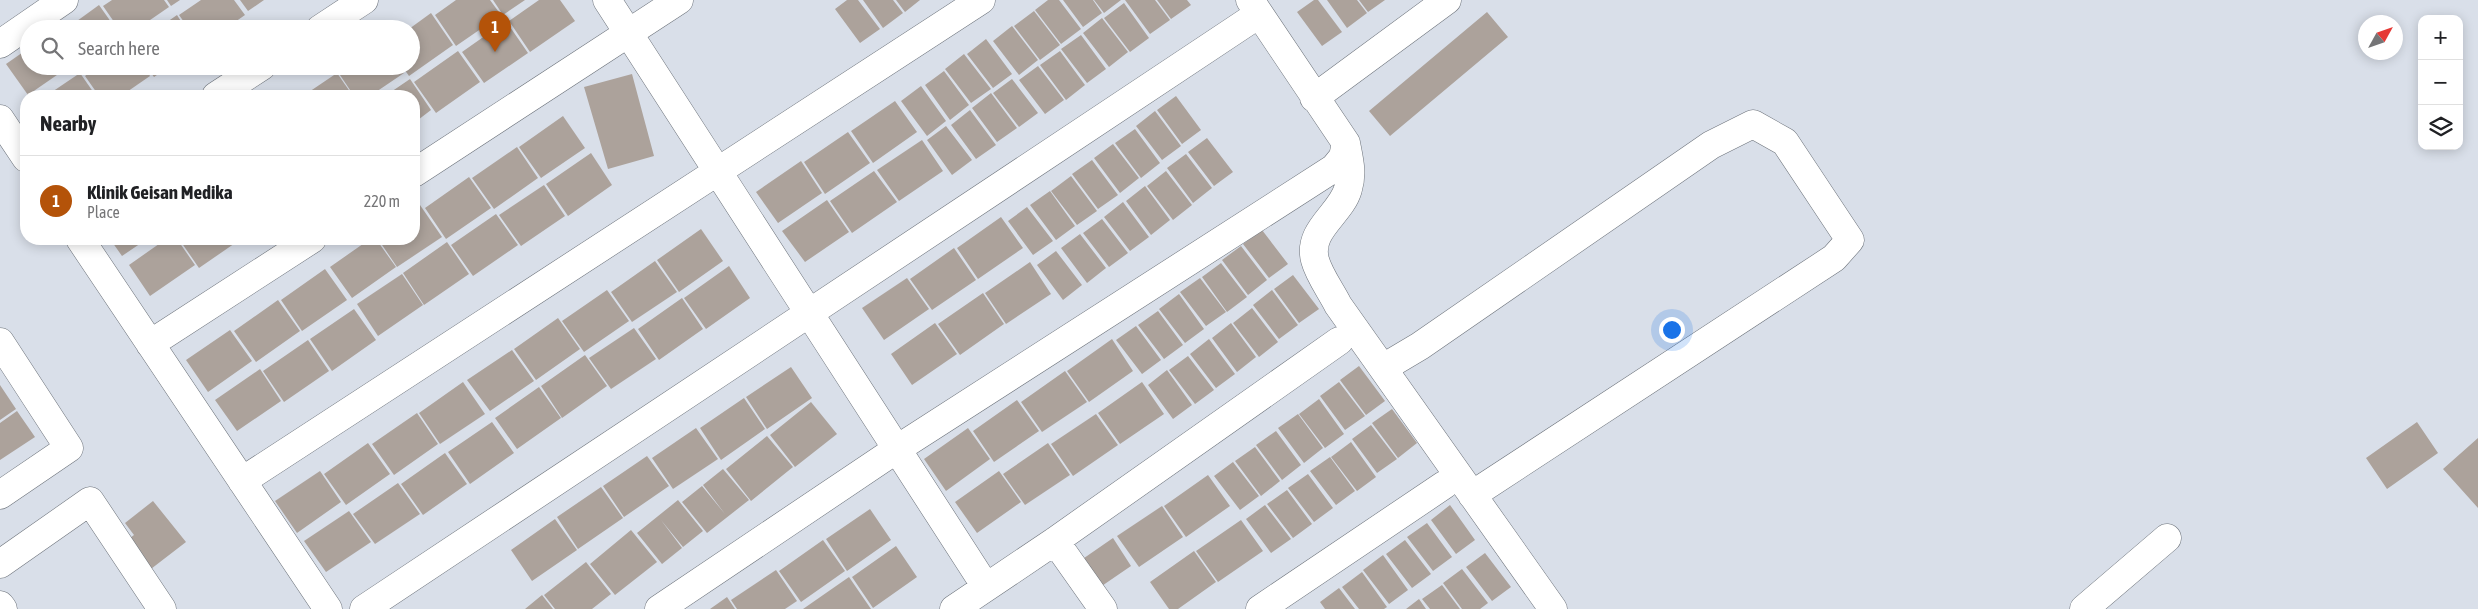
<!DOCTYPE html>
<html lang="en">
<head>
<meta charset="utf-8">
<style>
  :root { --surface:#fff; --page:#f2f2f2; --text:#202124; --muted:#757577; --line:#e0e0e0; --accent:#b45309 }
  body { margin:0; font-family:"Asap Condensed",sans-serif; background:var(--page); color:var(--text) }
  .controls { position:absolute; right:15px; top:15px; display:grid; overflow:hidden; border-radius:10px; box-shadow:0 2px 12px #0003 }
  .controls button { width:45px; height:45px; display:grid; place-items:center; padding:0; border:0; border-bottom:1px solid var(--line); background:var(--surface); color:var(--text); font:25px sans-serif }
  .compass { position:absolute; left:2358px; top:15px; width:45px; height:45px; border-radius:50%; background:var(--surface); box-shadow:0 2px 12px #0003; rotate:50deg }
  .you { position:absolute; left:1671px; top:329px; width:18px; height:18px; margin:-12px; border:4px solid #fff; border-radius:50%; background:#1a73e8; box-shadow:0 0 0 8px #1a73e833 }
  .badge { display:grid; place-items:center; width:32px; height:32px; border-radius:50%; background:var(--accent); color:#fff; font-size:16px; font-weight:700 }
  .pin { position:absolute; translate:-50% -41px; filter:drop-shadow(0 1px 2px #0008) }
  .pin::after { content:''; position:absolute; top:26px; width:18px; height:15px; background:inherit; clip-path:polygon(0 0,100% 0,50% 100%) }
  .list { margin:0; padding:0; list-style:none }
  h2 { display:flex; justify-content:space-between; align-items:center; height:65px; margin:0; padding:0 20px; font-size:21px }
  h2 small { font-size:16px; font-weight:400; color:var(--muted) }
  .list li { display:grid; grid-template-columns:32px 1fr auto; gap:15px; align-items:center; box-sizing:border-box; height:90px; padding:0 20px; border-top:1px solid var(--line) }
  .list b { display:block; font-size:19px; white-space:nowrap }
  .list p { margin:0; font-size:16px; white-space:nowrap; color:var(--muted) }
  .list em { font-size:16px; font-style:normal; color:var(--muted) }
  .icon { flex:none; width:28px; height:28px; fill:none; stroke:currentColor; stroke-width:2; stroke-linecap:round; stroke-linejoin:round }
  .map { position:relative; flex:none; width:2478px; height:609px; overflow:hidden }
  .search { position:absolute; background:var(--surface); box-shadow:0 2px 12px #0003; left:20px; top:20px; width:400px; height:55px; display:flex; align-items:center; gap:12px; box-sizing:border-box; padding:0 18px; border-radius:28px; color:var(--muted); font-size:19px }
  .panel { position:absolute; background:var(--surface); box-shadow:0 2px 12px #0003; left:20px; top:90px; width:400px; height:155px; border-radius:20px }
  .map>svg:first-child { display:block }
  .building { fill:#aca29b }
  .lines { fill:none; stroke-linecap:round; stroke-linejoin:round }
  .minor-casing { stroke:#6d737b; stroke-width:29 }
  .minor { stroke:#fff; stroke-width:28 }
</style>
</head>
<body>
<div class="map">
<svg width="2478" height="609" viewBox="0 0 2478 609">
  <rect width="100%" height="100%" fill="#d9dfe9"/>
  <!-- building -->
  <path class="building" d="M112 0H164L169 7 137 29H119L103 6Z
    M167 0H180L171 6Z
    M201 0H234L245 15 225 29H189L179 15Z
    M240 0H264L248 11Z
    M456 0H490L501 15 456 46 435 15Z
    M493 0H525L503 15Z
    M539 0H560L575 21 530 52 509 21Z
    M847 0H858L880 29 860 43 835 9Z
    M863 0H893L903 13 883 28Z
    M896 0H920L905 12Z
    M1048 0H1059L1081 29 1061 44 1035 10Z
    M1063 0H1093L1102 13 1083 27Z
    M1094 0H1121L1104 13Z
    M1125 0H1155L1170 20 1150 34Z
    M1157 0H1187L1191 5 1171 19Z
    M1314 0H1318L1342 32 1322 46 1297 12Z
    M1327 0H1357L1367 13 1347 28Z
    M1359 0H1385L1368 12Z
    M1124 3 1149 38 1130 52 1104 18Z
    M99 5 116 29H66Z
    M1034 11 1060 45 1040 60 1014 26Z
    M1487 12 1508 37 1390 136 1369 111Z
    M431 13 453 45 409 76 402 66H411V29H409Z
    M177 15 186 29H157Z
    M1102 18 1128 52 1109 67 1083 33Z
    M506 21 528 53 484 83 462 52Z
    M1012 26 1038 60 1019 75 993 41Z
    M1081 35 1106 69 1087 83 1061 49Z
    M986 39 1012 74 993 88 967 54Z
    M29 48V66H70L28 95 6 64Z
    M458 51 480 82 436 113 414 82Z
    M1060 51 1085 85 1066 100 1040 65Z
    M964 54 991 89 971 103 945 69Z
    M98 66H144L150 76 121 96H99L85 76Z
    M146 66H170L154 77Z
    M347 66H400L404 73 370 96H354L338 72Z
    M1038 66 1064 100 1045 114 1019 80Z
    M944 71 969 105 950 120 925 85Z
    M80 73 96 96H46Z
    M337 73 353 96H303Z
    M632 74 654 156 608 169 584 87Z
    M410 79 431 110 414 123V96H385Z
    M1012 79 1038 113 1019 127 993 93Z
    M921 86 946 121 927 136 901 101Z
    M991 93 1017 128 997 142 972 108Z
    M1176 96 1201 130 1182 144 1157 110Z
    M895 101 917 132 873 163 851 131Z
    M970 110 996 145 976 159 951 125Z
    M1155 111 1181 146 1162 160 1136 126Z
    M563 116 585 148 541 178 519 147Z
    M946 126 972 160 952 175 927 140Z
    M1135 129 1160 163 1141 178 1115 143Z
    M848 132 870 163 825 194 804 162Z
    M1207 138 1233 172 1214 186 1188 152Z
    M922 140 943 171 899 201 877 170Z
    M1113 144 1139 178 1120 193 1094 158Z
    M517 147 538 178 494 209 472 178Z
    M591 153 612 185 568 216 546 184Z
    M1186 154 1212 188 1193 203 1167 168Z
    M1092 160 1118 195 1098 209 1072 174Z
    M801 161 822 193 778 223 756 192Z
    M874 171 897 202 852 233 830 201Z
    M1166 171 1192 205 1173 220 1147 186Z
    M1071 176 1097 211 1077 225 1051 191Z
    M469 177 491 208 446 239 425 208Z
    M544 185 565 216 521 246 499 215Z
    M1145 186 1170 220 1151 235 1126 201Z
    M1050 191 1075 226 1056 240 1030 205Z
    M827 200 849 232 805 262 782 231Z
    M1123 202 1149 237 1130 251 1104 217Z
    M420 205 442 237 397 267 378 239H414V210Z
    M1027 207 1053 241 1033 255 1008 221Z
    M496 214 518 245 473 276 451 245Z
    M1001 217 1023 248 978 279 957 248Z
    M1102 219 1128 253 1109 267 1083 233Z
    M701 229 723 261 679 292 657 260Z
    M1262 230 1288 264 1269 278 1243 244Z
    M1080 234 1106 268 1087 283 1061 248Z
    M110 239H147L122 256Z
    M166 239H177L195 265 150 296 129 265Z
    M179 239H241L199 268Z
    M370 239H376L396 267 352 298 330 267Z
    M447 242 469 274 424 305 403 273Z
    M1241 246 1267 280 1248 295 1222 260Z
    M954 248 976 280 932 310 910 279Z
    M1056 251 1082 285 1063 300 1037 265Z
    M655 261 677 292 632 322 611 292Z
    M1030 262 1051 294 1006 324 985 293Z
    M1221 263 1247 297 1227 312 1202 277Z
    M729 266 750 298 706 329 684 298Z
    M325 269 347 300 302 331 281 300Z
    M402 274 423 305 378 336 357 304Z
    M1293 275 1319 309 1299 323 1274 289Z
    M907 278 929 309 884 340 862 308Z
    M1200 278 1226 312 1206 326 1180 292Z
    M607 290 629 321 584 352 562 321Z
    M1272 290 1298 325 1279 339 1253 305Z
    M983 293 1004 324 960 355 938 324Z
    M1179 294 1204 329 1185 343 1159 309Z
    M682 298 703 329 659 360 638 329Z
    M278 300 300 331 256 362 234 331Z
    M1252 308 1278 342 1259 357 1233 323Z
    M354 309 376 340 332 371 310 339Z
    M1158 311 1183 345 1164 359 1138 325Z
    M558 318 580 349 536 380 514 349Z
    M935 323 957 354 912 385 891 354Z
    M1231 323 1256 357 1237 372 1212 338Z
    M1136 326 1161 360 1142 374 1116 340Z
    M634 328 656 359 611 389 589 358Z
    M230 330 252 361 208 392 186 360Z
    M1112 339 1133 371 1089 402 1067 371Z
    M1209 339 1235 374 1216 388 1190 354Z
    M308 340 329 371 284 402 263 371Z
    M512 350 534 381 490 411 467 380Z
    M585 355 607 386 562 418 541 386Z
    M1188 356 1214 390 1195 404 1169 370Z
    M1359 366 1385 401 1366 415 1340 380Z
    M791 367 812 398 767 429 746 397Z
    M260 369 281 401 237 431 215 400Z
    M1167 370 1192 405 1173 419 1148 385Z
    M1065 371 1087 402 1042 432 1021 402Z
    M463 382 485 414 440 444 419 413Z
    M1142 382 1164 414 1120 444 1098 413Z
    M1339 382 1365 416 1345 430 1320 396Z
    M0 385 16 409 0 420Z
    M539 387 561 418 517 449 495 418Z
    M744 398 765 429 721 460 700 428Z
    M1319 399 1344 434 1325 448 1299 414Z
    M1017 400 1039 431 994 462 973 431Z
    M811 402 837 434 795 467 770 435Z
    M1392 409 1417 443 1398 458 1372 423Z
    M17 411 35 437 0 460V423Z
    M417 413 438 444 394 475 372 444Z
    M1096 414 1118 445 1073 476 1051 444Z
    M1298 414 1323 448 1304 463 1278 428Z
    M492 422 514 453 470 484 448 452Z
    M2417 422 2438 453 2387 489 2366 458Z
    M1371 425 1397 459 1377 473 1352 439Z
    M696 428 718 459 673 489 652 458Z
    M968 428 990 459 946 491 924 459Z
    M1276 431 1301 465 1282 480 1256 445Z
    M767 436 793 467 751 501 726 469Z
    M2478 438V508L2443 469Z
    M1351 442 1376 477 1357 491 1331 457Z
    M368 443 390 474 346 505 324 474Z
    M1048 443 1070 475 1025 505 1003 474Z
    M1255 447 1280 481 1261 496 1235 461Z
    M445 453 467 484 423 515 401 484Z
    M647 456 669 486 624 517 603 486Z
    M1330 457 1355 491 1336 505 1310 471Z
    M1233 462 1259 496 1240 510 1214 476Z
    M723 469 749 500 707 533 682 502 702 486 725 514 703 485Z
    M320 471 341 502 297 533 275 501Z
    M999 471 1021 502 977 533 955 502Z
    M1308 474 1333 508 1314 522 1288 488Z
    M1208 475 1230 506 1186 537 1164 506Z
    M398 483 420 514 375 544 353 514Z
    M601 487 623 518 578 549 557 517Z
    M1287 490 1312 524 1293 538 1267 504Z
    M678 500 703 531 683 547 661 520 682 548 662 564 637 533Z
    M153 501 186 542 147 572 123 543 134 535 125 523Z
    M1265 505 1291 539 1271 553 1246 519Z
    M1450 505 1475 540 1456 554 1431 520Z
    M1162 506 1183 537 1139 567 1117 536Z
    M870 509 891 540 847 571 826 539Z
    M349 511 371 542 326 572 304 541Z
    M555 519 577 550 532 581 511 550Z
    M1241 520 1263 551 1218 582 1196 551Z
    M1427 523 1452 557 1433 571 1407 537Z
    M631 530 657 562 615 595 590 564Z
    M1113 538 1131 566 1093 592 1074 565Z
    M823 540 845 571 801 602 779 571Z
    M1405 540 1431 574 1412 588 1386 554Z
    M896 546 917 577 873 608 852 577Z
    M1194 551 1216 582 1178 609H1169L1150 582Z
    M1485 553 1511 587 1492 601 1466 567Z
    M1383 555 1408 590 1389 604 1363 570Z
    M586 562 611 594 592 609H555L544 595Z
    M1462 569 1488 603 1480 609H1462L1443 583Z
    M776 570 797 601 785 609H737L731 600Z
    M1362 572 1387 607 1384 609H1359L1342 587Z
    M849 577 871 609H803Z
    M1442 585 1460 609H1430L1422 599Z
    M1339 588 1355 609H1325L1320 602Z
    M542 595 553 609H525Z
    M727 597 735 609H710Z
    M1419 599 1426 609H1406Z"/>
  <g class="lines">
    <!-- minor casing -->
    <g class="minor-casing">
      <path id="minor" d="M607 0 986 587
        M320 29 364 0
        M0 44 64 0
        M216 96 262 66
        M1314 98 1447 0
        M0 119 26 158
        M1346 143C1349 159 1353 173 1348 189 1341 214 1307 230 1315 260 1319 275 1331 291 1338 305L1553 609
        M414 173 679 0
        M80 239 328 609
        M0 342 69 448 0 495
        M150 344 312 239
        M1383 368 1420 346 1711 145 1753 124 1785 142 1850 240 1834 258 1472 495
        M242 481 981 0
        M1055 541 1103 609
        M0 564 90 501 162 609
        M0 605 3 609
        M364 609 1259 14
        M659 609 897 449 1334 168 1343 157 1346 143 1250 0
        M954 609 1055 541 1339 341
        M1260 609 1444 485
        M2084 609 2167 538"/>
    </g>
    <!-- minor -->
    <use href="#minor" class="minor"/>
  </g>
</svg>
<div class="controls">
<button>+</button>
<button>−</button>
<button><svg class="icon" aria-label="layers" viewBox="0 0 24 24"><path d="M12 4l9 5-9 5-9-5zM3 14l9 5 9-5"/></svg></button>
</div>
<svg class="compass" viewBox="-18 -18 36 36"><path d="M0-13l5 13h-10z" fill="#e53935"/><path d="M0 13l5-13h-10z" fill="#757577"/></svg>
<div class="you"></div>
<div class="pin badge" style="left:495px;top:52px">1</div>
<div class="search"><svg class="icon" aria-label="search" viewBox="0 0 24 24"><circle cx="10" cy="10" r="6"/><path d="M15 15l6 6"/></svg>Search here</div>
<section class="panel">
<h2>Nearby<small></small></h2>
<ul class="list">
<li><span class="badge">1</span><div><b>Klinik Geisan Medika</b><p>Place</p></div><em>220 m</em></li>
</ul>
</section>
</div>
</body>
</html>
